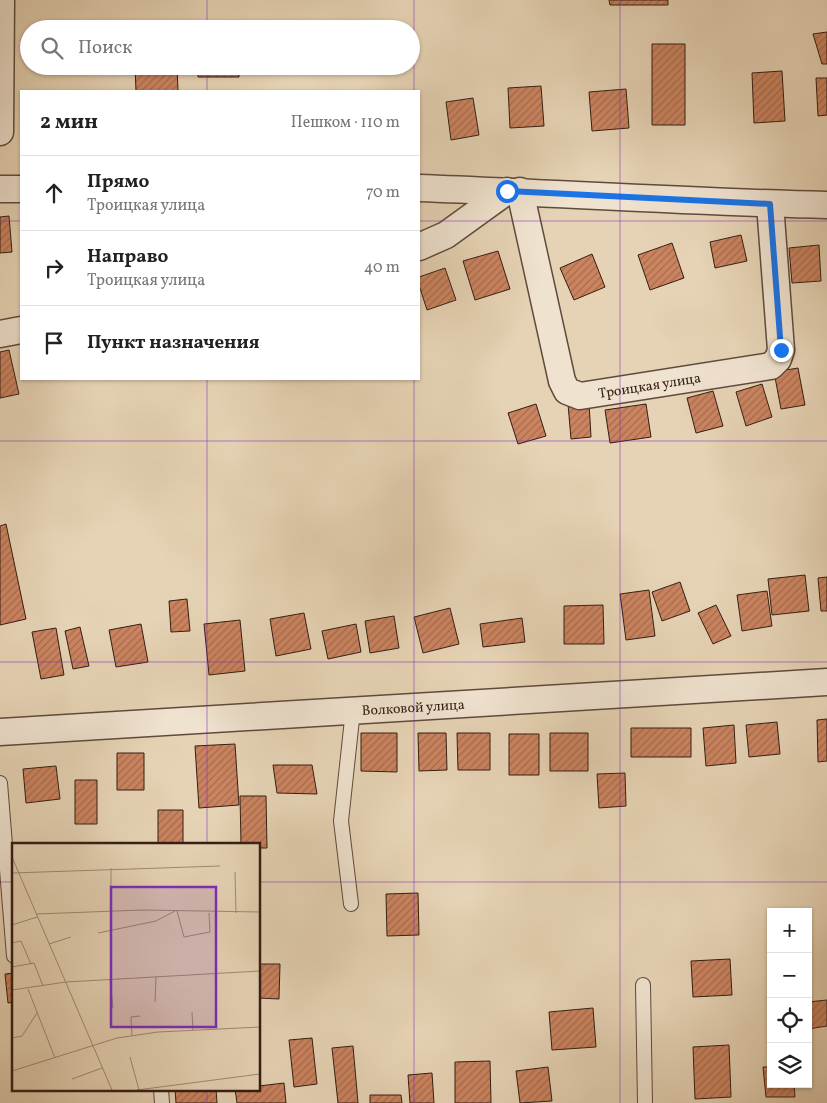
<!DOCTYPE html>
<html lang="ru">
<head>
<meta charset="utf-8">
<style>
  :root { --surface:#fff; --page:#f6f6f6; --text:#222; --muted:#767676; --line:#e0e0e0 }
  body { margin:0; font-family:Vollkorn,serif; background:var(--page); color:var(--text) }
  .controls { position:absolute; right:15px; bottom:15px; display:grid; overflow:hidden; border-radius:0px; box-shadow:0 1px 4px #0004 }
  .controls button { width:45px; height:45px; display:grid; place-items:center; padding:0; border:0; border-bottom:1px solid var(--line); background:var(--surface); color:var(--text); font:25px sans-serif }
  .stop { position:absolute; width:15px; height:15px; margin:-11px; border:4px solid #1a73e8; border-radius:50%; background:#fff }
  .stop.end { background:#1a73e8; border-color:#fff; box-shadow:0 1px 5px #0008 }
  .list { margin:0; padding:0; list-style:none }
  h2 { display:flex; justify-content:space-between; align-items:center; height:65px; margin:0; padding:0 20px; font-size:21px }
  h2 small { font-size:16px; font-weight:400; color:var(--muted) }
  .list li { display:grid; grid-template-columns:32px 1fr auto; gap:15px; align-items:center; box-sizing:border-box; height:75px; padding:0 20px; border-top:1px solid var(--line) }
  .list b { display:block; font-size:19px; white-space:nowrap }
  .list p { margin:0; font-size:16px; white-space:nowrap; color:var(--muted) }
  .list em { font-size:16px; font-style:normal; color:var(--muted) }
  .icon { flex:none; width:28px; height:28px; fill:none; stroke:currentColor; stroke-width:2; stroke-linecap:round; stroke-linejoin:round }
  .map { position:relative; flex:none; width:827px; height:1103px; overflow:hidden }
  .search { position:absolute; background:var(--surface); box-shadow:0 1px 4px #0004; left:20px; top:20px; width:400px; height:55px; display:flex; align-items:center; gap:12px; box-sizing:border-box; padding:0 18px; border-radius:28px; color:var(--muted); font-size:19px }
  .panel { position:absolute; background:var(--surface); box-shadow:0 1px 4px #0004; left:20px; top:90px; width:400px; height:290px; border-radius:0px }
  .map>svg:first-child { display:block }
  .building { fill:url(#building-hatch); stroke:#341d13 }
  .lines { fill:none; stroke-linecap:round; stroke-linejoin:round }
  .lane-casing { stroke:#604a3c; stroke-width:16 }
  .street-casing { stroke:#604a3c; stroke-width:29 }
  .lane { stroke:#efe2cf; stroke-width:14 }
  .street { stroke:#efe2cf; stroke-width:26 }
  .route { stroke:#1a73e8; stroke-width:6 }
  .grid { fill:none; stroke:#7b2cbf; stroke-width:1; stroke-opacity:0.55 }
  .labels { text-anchor:middle; stroke-width:4; stroke-linejoin:round; paint-order:stroke }
  .street-label { font-size:14px; fill:#341d13; stroke:#efe2cf }
  .inset-road { fill:none; stroke:#9f8a74; stroke-width:1 }
  .view { fill:#7b2cbf; fill-opacity:0.15; stroke:#7b2cbf; stroke-width:2.5 }
  .inset-edge { fill:none; stroke:#341d13; stroke-width:2.5 }
</style>
</head>
<body>
<div class="map">
<svg width="827" height="1103" viewBox="0 0 827 1103">
  <defs>
    <pattern id="building-hatch" width="6" height="6" patternUnits="userSpaceOnUse" patternTransform="scale(1.25)"><rect width="6" height="6" fill="#cb8460"/><path d="M-1 1l2-2M0 6l6-6M5 7l2-2" fill="none" stroke="#a66b4e"/></pattern>
  </defs>
  <rect width="100%" height="100%" fill="#e6d3b5"/>
  <filter id="stains"><feTurbulence type="fractalNoise" baseFrequency=".004" numOctaves="4"/><feColorMatrix values="0 0 0 0 .2 0 0 0 0 .09 0 0 0 0 .02 0 0 0 .5 -.17"/></filter>
  <radialGradient id="worn" r=".72"><stop offset=".6" stop-color="#630" stop-opacity="0"/><stop offset="1" stop-color="#630" stop-opacity=".3"/></radialGradient>
  <!-- building -->
  <path class="building" d="M609 0H668V5H610Z
    M827 32V64H822L813 34Z
    M652 44H685V125H652Z
    M135 66H177L178 91H136Z
    M198 66H239V77H198Z
    M782 71 785 121 754 123 752 73Z
    M816 78H827V115L818 116Z
    M541 86 544 126 510 128 508 88Z
    M626 89 629 128 592 131 589 92Z
    M473 98 479 135 451 140 446 102Z
    M9 216 12 252 0 253V217Z
    M741 235 747 261 715 268 710 242Z
    M672 243 684 278 650 290 638 255Z
    M819 245 821 281 792 283 789 248Z
    M498 251 510 289 475 300 463 261Z
    M592 254 605 287 574 300 560 268Z
    M445 268 456 300 427 310 419 285V277Z
    M9 350 19 394 0 398V352Z
    M798 368 805 405 781 409 774 372Z
    M762 384 772 417 746 426 736 392Z
    M713 391 723 426 696 433 687 398Z
    M589 403 591 437 571 439 568 404Z
    M536 404 546 436 518 444 508 413Z
    M646 404 651 437 610 443 605 410Z
    M6 524 26 619 0 625V526Z
    M805 575 809 611 772 615 768 579Z
    M827 577V611H821L818 578Z
    M680 582 690 611 662 621 652 592Z
    M649 590 655 636 626 640 620 594Z
    M767 591 772 626 742 631 737 595Z
    M187 599 190 631 171 632 169 601Z
    M603 605 604 644H564V606Z
    M716 605 731 636 713 644 698 613Z
    M450 608 459 644 423 653 414 617Z
    M304 613 311 649 276 656 270 619Z
    M394 616 399 648 370 653 365 621Z
    M522 618 525 642 483 647 480 624Z
    M240 620 245 671 209 675 204 624Z
    M141 624 148 662 116 667 109 630Z
    M356 624 361 652 328 659 322 631Z
    M80 627 89 666 73 669 65 631Z
    M56 628 64 675 41 679 32 632Z
    M827 719V761L818 762 817 720Z
    M777 722 780 754 749 757 746 725Z
    M734 725 736 763 706 766 703 728Z
    M631 728H691V757H631Z
    M361 733H397V772L361 771Z
    M418 733H446L447 770 419 771Z
    M457 733H490V770H458Z
    M550 733H588V771H550Z
    M509 734H539V775H509Z
    M235 744 239 805 199 808 195 746Z
    M117 753H144V790H117Z
    M273 765H312L317 794 277 793Z
    M56 766 60 799 26 803 23 769Z
    M625 773 626 806 599 808 597 774Z
    M75 780H97V824H75Z
    M240 796H266L267 848H259V844H241Z
    M158 810H183V844H158Z
    M418 893 419 935 387 936 386 894Z
    M730 959 732 995 693 997 691 961Z
    M259 964H280L279 999 259 998Z
    M14 973V1002L8 1003 5 974Z
    M827 1000V1026L808 1029V1002Z
    M593 1008 596 1047 552 1050 549 1012Z
    M312 1038 317 1084 294 1087 289 1040Z
    M729 1045 731 1097 695 1099 693 1047Z
    M353 1046 358 1103H338L332 1048Z
    M490 1061 491 1103H455V1062Z
    M548 1067 552 1101 520 1103 516 1071Z
    M763 1067H771V1084H794L795 1097H766Z
    M432 1073 434 1103H410L408 1075Z
    M284 1083 286 1103H237L235 1089H259V1086Z
    M175 1089H216L217 1103H176Z
    M370 1095H401L402 1103H370Z"/>
  <g class="lines">
    <!-- lane casing -->
    <g class="lane-casing">
      <path id="lane" d="M0 783 14 956
        M351 904 341 821 353 710
        M643 985 645 1103
        M161 1089 162 1103"/>
    </g>
    <!-- street casing -->
    <g class="street-casing">
      <g id="street">
        <path d="M0 132 1 0"/>
        <path d="M419 188C555 193 691 202 827 205"/>
        <path d="M0 189H21"/>
        <path id="s1" d="M520 191 562 381 567 391 580 396 771 366 778 359 781 350 770 204"/>
        <path d="M419 247 446 235 507 191"/>
        <path d="M0 334 21 330"/>
        <path id="s2" d="M0 732 827 682"/>
      </g>
    </g>
    <!-- lane -->
    <use href="#lane" class="lane"/>
    <!-- street -->
    <use href="#street" class="street"/>
  </g>
  <g class="lines">
    <!-- route -->
    <path class="route" d="M507 191 770 204 781 350"/>
  </g>
  <!-- grid -->
  <path class="grid" d="M207 0V29M414 0V91M620 0V1103M207 66V91M0 221H21M419 221H827M207 379V844M414 379V1103M0 441H827M0 662H827M0 882H14M259 882H827M207 1089V1103"/>
  <g class="labels">
    <!-- street labels -->
    <g class="street-label">
      <text dy="5" stroke="none"><textPath href="#s1" startOffset="290">Троицкая улица</textPath></text>
      <text dy="5" stroke="none"><textPath href="#s2" startOffset="414">Волковой улица</textPath></text>
    </g>
  </g>
  <!-- overview -->
  <g transform="translate(12 843)">
    <rect width="248" height="248" fill="#e6d3b5"/>
    <path class="inset-road" d="M0 14 100 247M223 29 224 70M0 30 208 23M99 68V25M165 68 172 94 198 89 197 70M24 71 131 67 248 69M0 82 25 74M86 90 144 78 163 68M0 100 9 98 19 121M37 101 59 94M0 124 22 120 31 143M98 137 101 165M16 146 43 215M0 147 54 139 248 128M143 159 144 134M180 169 181 187M120 193 119 174 128 173M0 195 10 193 25 170M118 214 127 247M0 228 105 195 146 189 248 184M60 236 90 225M125 247 248 231"/>
    <path class="view" d="M99 44H204V184H99Z"/>
    <rect width="248" height="248" class="inset-edge"/>
  </g>
  <rect width="100%" height="100%" filter="url(#stains)"/>
  <rect width="100%" height="100%" fill="url(#worn)"/>
</svg>
<div class="controls">
<button>+</button>
<button>−</button>
<button><svg class="icon" aria-label="locate" viewBox="0 0 24 24"><circle cx="12" cy="12" r="6"/><path d="M12 2v4M12 18v4M2 12h4M18 12h4"/></svg></button>
<button><svg class="icon" aria-label="layers" viewBox="0 0 24 24"><path d="M12 4l9 5-9 5-9-5zM3 14l9 5 9-5"/></svg></button>
</div>
<div class="stop" style="left:507px;top:191px"></div>
<div class="stop end" style="left:781px;top:350px"></div>
<div class="search"><svg class="icon" aria-label="search" viewBox="0 0 24 24"><circle cx="10" cy="10" r="6"/><path d="M15 15l6 6"/></svg>Поиск</div>
<section class="panel">
<h2>2 мин<small>Пешком · 110 m</small></h2>
<ul class="list">
<li><svg class="icon" aria-label="ahead" viewBox="0 0 24 24"><path d="M12 20V5M6 11l6-6 6 6"/></svg><div><b>Прямо</b><p>Троицкая улица</p></div><em>70 m</em></li>
<li><svg class="icon" aria-label="right" viewBox="0 0 24 24"><path d="M7 20v-9h11M14 6l5 5-5 5"/></svg><div><b>Направо</b><p>Троицкая улица</p></div><em>40 m</em></li>
<li><svg class="icon" aria-label="arrive" viewBox="0 0 24 24"><path d="M6 21V4h12l-3 4 3 4H6"/></svg><div><b>Пункт назначения</b></div></li>
</ul>
</section>
</div>
</body>
</html>
